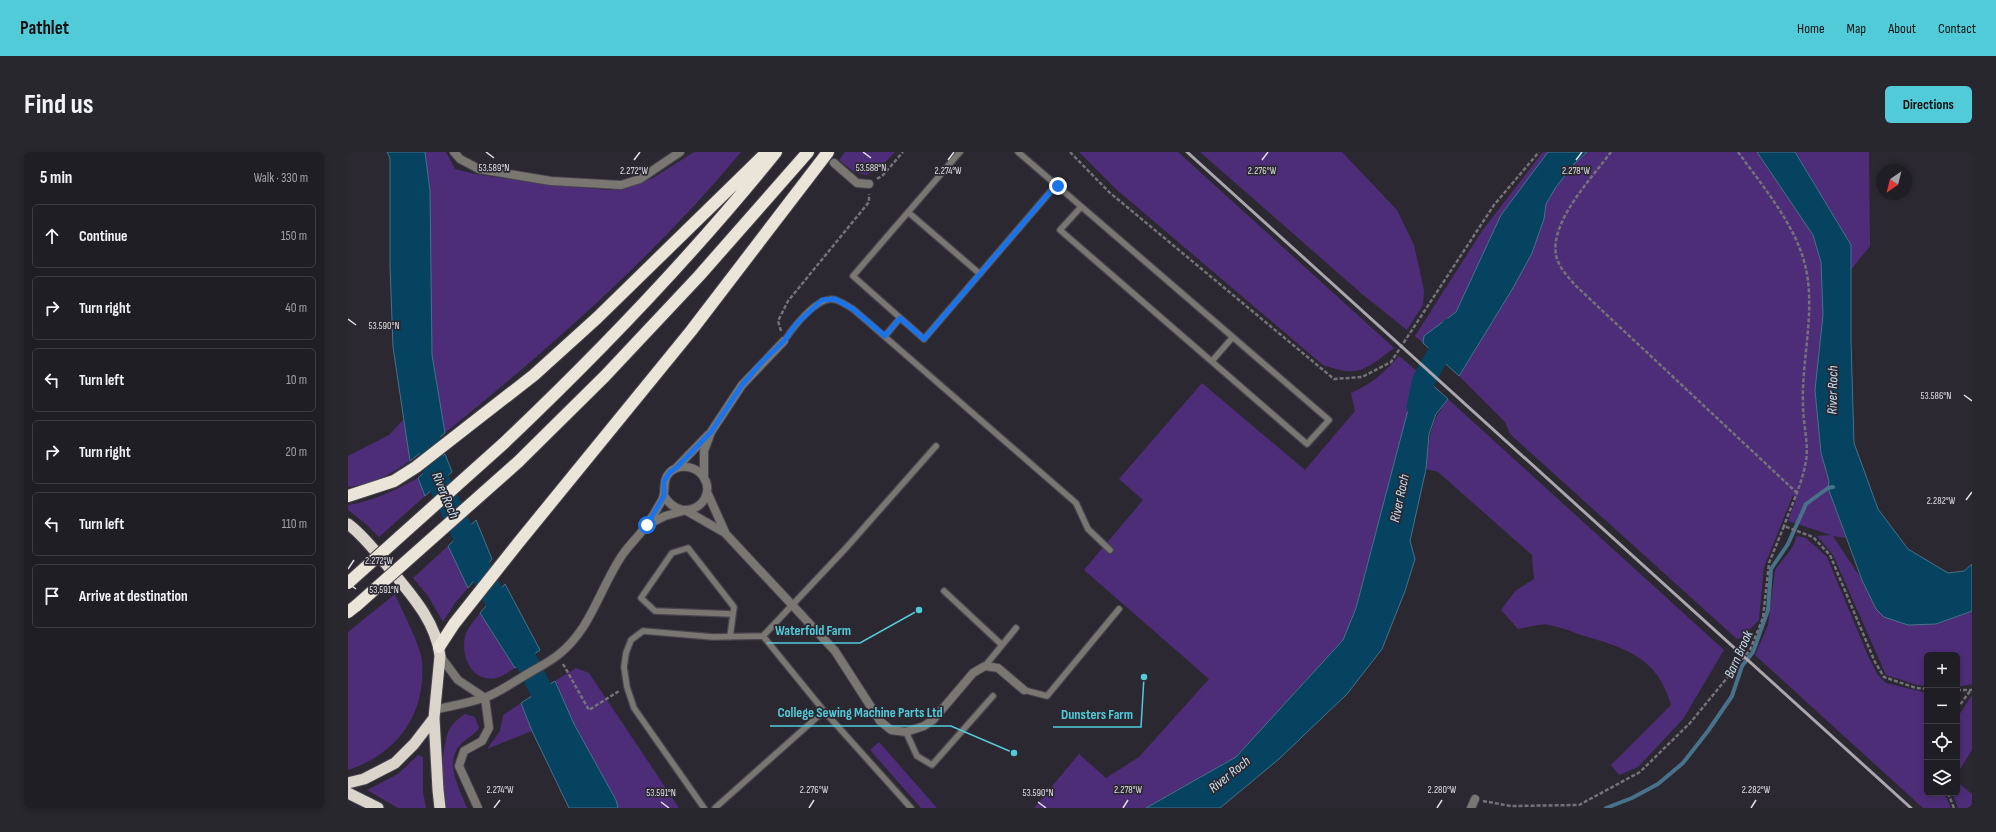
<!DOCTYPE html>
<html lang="en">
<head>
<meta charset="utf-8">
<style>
  :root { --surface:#201e25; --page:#28272d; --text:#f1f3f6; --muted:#a2a2a7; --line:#3d3c42; --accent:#52cbd9 }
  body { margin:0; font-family:"Sofia Sans Condensed",sans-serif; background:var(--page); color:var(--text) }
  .controls { position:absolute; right:12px; bottom:12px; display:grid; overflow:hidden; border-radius:6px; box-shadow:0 2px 6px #0003 }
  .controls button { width:36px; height:36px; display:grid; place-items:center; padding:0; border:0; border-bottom:1px solid var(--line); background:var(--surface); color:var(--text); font:20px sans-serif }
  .compass { position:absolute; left:1528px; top:12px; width:36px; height:36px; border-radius:50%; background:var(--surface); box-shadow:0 2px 6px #0003; rotate:215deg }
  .stop { position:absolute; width:12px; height:12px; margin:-9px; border:3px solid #1a73e8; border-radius:50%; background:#fff }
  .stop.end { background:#1a73e8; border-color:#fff; box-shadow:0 1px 4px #0008 }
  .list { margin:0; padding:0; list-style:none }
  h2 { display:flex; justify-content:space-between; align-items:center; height:52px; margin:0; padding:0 16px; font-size:17px }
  h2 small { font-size:13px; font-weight:400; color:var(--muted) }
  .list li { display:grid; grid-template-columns:26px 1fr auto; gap:12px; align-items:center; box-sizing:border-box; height:64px; margin:0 8px 8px; padding:0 8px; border:1px solid var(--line); border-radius:6px }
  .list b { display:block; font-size:15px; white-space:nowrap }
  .list em { font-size:13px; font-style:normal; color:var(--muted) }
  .icon { flex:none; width:22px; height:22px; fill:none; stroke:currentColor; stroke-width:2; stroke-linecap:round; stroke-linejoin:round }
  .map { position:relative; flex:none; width:1624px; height:656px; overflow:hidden; border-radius:6px }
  header { display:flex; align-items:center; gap:24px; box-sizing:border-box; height:56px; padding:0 20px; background:var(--accent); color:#111 }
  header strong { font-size:19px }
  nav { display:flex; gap:22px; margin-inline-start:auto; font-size:14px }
  .intro { display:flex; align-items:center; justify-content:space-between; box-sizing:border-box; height:96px; padding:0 24px }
  h1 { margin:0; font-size:28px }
  .button { padding:10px 18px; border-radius:6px; background:var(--accent); color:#111; font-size:14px; font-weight:700 }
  main { display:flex; gap:24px; padding:0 24px }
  aside { flex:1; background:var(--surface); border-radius:6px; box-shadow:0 2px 6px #0003 }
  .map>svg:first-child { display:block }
  .green { fill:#4e2d78 }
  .water { fill:#054361; stroke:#477289 }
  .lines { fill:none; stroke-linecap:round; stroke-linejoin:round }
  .stream { stroke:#477289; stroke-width:4 }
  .river { stroke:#054361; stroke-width:23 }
  .service-casing { stroke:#48454e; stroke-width:8 }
  .minor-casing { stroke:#48454e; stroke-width:10 }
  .trunk-casing { stroke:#48454e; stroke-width:13 }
  .motorway-casing { stroke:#48454e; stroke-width:14 }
  .path { stroke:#747179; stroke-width:2.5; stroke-dasharray:4 2; stroke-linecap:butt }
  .service { stroke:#7a7773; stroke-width:5.5 }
  .minor { stroke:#7a7773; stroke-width:8 }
  .trunk { stroke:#dbd4ca; stroke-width:11 }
  .motorway { stroke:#ebe4d9; stroke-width:12 }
  .rail { stroke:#a9a6ad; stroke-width:3 }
  .motorway-bridge-casing { stroke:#48454e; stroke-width:14; stroke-linecap:butt }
  .motorway-bridge { stroke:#ebe4d9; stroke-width:12 }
  .route { stroke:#1a73e8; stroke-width:5 }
  .ticks { fill:none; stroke:#e2e0e6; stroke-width:1.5 }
  .labels { text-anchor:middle; stroke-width:3.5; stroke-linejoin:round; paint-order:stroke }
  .water-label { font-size:14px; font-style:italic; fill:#c9e0ef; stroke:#2b2831 }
  .ticks-label { font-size:10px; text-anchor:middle; fill:#e2e0e6; stroke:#2b2831; stroke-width:3.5; stroke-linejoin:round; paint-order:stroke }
  .leader { fill:none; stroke:#52cbd9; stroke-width:1.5 }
  .callout-dot { fill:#52cbd9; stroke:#2b2831; stroke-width:1.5 }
  .callout-label { font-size:14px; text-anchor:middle; font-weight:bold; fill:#52cbd9; stroke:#2b2831; stroke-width:3.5; stroke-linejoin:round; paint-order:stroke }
</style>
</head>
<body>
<header>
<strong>Pathlet</strong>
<nav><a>Home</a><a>Map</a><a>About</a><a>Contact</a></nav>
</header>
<div class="intro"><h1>Find us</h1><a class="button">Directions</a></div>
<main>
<aside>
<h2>5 min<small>Walk · 330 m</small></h2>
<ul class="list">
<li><svg class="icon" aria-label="ahead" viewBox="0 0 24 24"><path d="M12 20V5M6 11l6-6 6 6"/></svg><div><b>Continue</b></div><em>150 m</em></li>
<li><svg class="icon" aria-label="right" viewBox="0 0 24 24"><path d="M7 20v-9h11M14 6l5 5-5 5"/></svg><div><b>Turn right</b></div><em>40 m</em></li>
<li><svg class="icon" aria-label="left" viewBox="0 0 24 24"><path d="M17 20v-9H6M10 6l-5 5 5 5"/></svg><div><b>Turn left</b></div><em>10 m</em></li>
<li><svg class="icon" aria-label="right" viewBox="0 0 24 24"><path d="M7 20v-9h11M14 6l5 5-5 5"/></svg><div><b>Turn right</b></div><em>20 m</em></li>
<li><svg class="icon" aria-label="left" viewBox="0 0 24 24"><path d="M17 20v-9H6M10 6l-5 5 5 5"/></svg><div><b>Turn left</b></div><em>110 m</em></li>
<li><svg class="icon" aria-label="arrive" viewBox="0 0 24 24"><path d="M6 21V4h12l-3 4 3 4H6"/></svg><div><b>Arrive at destination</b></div></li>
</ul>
</aside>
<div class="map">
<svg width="1624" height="656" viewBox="0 0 1624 656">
  <rect width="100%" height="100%" fill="#2b2831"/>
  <!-- green -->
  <path class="green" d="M77 0H98L107 17 127 22 193 32 262 38 284 34 305 26 346 0H393C306 105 203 195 97 281L84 203 82 39Z
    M497 0H547L531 17 518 23 506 20 491 8Z
    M731 0H830L1046 196C1016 218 1012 226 975 213L769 38Z
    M852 0H994L1049 58 1066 93 1076 138 1075 153 1059 178 1014 142Z
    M1195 0H1200L1153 63 1108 161 1076 184 1075 191 1067 184 1134 79Z
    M1239 0H1409L1465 83 1473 110 1475 163 1467 238 1473 301 1481 329 1480 336 1498 386 1485 384 1514 428 1528 457 1588 472 1624 459V532L1609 535V503H1579V534L1569 533 1538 523 1485 403 1469 384 1483 383 1440 369 1448 346 1445 343 1416 415 1411 468 1393 486 1389 487 1162 282 1157 270 1111 224 1165 136 1184 101 1196 67 1198 52 1208 35 1226 12Z
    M1447 0H1521L1522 94 1502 119 1503 93Z
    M1051 204 1070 220 1008 456 995 488 888 605 798 656H686L731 602 758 626 791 605 861 527 736 418 795 348 771 327 854 231 957 318 1007 259 1003 241C1024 232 1036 221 1051 204Z
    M1100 247 1376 498 1335 567 1290 615 1271 623 1263 613 1323 553C1310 506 1278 496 1236 484 1225 480 1213 475 1201 473 1192 471 1179 476 1170 477L1153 458 1167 439 1186 427 1184 403 1090 320 1078 317C1081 287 1081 272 1100 247Z
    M56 267 62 309C43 322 23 333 0 335V304L41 283Z
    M70 326 77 344 31 385 19 373 0 358V353C26 349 47 338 70 326Z
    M1449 384 1458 386 1479 405 1520 504 1529 522 1538 531 1579 541V641H1596L1603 656H1575L1407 503 1420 473 1427 418 1444 396Z
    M100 394 120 436 107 451 95 470 80 444 65 426Z
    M47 442C53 457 73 494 74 509 78 563 50 601 0 618V480Z
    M132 461 167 516C162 519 154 525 148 526 123 531 111 502 118 481 121 474 128 467 132 461Z
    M228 516 241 521 331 656H270L268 648 226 572 207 529Z
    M1624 543V598L1609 622V566Z
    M173 551 184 579 139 597 152 579 155 563Z
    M117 562 127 565 131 576C126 583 119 586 113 592 95 609 112 638 119 656H98C93 635 93 605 99 583 101 575 109 567 117 562Z
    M531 590 589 656H573L522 598Z
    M70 603 75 605V640L78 656H50L19 638 50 622Z
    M1609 630 1624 642V656H1610L1604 641H1609Z"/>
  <!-- water -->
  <path class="water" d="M39 0H77L82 39 84 203 97 281 62 309 45 195 42 114V6Z
    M1200 0H1239L1226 12 1208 35 1198 52 1196 67 1184 101 1165 136 1111 224 1075 191 1076 184 1108 160 1153 63Z
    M1409 0H1447L1503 93V189L1506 291 1530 357 1560 397 1600 421 1616 419 1624 412V459L1588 472 1560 473 1536 465 1528 457 1514 428 1480 336 1481 329 1473 301 1467 238 1475 163 1473 110 1465 83Z
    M1070 220 1100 247 1088 262 1081 282 1078 317 1062 389 1067 407 1057 439 1034 497 999 542 931 607 872 656H798L888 605 995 488 1008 456Z
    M97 302 104 320 77 344 70 326Z
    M128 368 144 407 120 436 100 394Z
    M157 432 192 498 167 516 132 461Z
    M207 529 226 572 268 648 270 656H221L184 579 173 551Z"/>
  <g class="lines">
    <!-- stream -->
    <path class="stream" d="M1258 656 1284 646 1310 632 1335 611 1360 579 1384 544 1394 514 1405 500 1420 458 1423 417 1440 392 1458 352 1480 336 1485 335"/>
    <!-- river -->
    <path class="river" d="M1070 255 1076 228 1104 177
      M76 262 87 322 124 401 207 566"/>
    <!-- service casing -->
    <g class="service-casing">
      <path id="service" d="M612 0 505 124 576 187 708 33
        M670 0 981 268 959 292 712 78 733 55
        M560 60 632 122
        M537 184 552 166
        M436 189C445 176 470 142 488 148 494 150 500 154 505 157L728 351 740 377 762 398
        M864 209 884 186
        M596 439 654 493
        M382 485 386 455 340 396 324 401 293 446 307 459 385 462
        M637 514 668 476
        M676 538 699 544 771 457
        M476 559 563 656
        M558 580 569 604 584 613 645 544
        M356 656 286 556 279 535 276 515 278 501 283 488 295 479 365 485 415 484 498 396 588 294
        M367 656 476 559 415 484"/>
    </g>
    <!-- minor casing -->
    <g class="minor-casing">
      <path id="minor" d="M106 0 112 7 131 17 203 29 273 33 292 27 332 0
        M486 11 509 31 521 32
        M328 316 360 283
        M356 326V299L363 280 394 233 436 189
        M359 340 377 380
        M337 358 377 381 487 499 532 569 543 578 558 580 576 574 585 568 625 521 637 514 650 516 676 538
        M299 373 317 364 335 359
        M92 504 110 528 137 546
        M86 558C103 554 120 551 136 546 150 541 164 531 176 524 187 517 200 511 210 503 243 478 252 435 275 402 282 392 291 384 298 374 304 366 309 357 314 348 319 339 313 329 322 320 332 311 349 314 356 326 370 348 336 375 316 344
        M130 656 111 614 116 599 134 589 141 576 137 546
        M1123 656 1127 647"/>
    </g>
    <!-- trunk casing -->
    <g class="trunk-casing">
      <path id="trunk" d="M0 372C15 383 26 398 38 412 60 439 88 468 92 504L86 566 66 592 47 611 16 627 0 631
        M86 566 90 638 92 656
        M0 641 30 656"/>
    </g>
    <!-- motorway casing -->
    <g class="motorway-casing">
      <path id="motorway" d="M155 292C252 200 344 104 428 0
        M170 310 257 224 351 124 460 0
        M0 344 46 329 68 315 186 223 249 166 419 0
        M0 460 9 453
        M91 495 106 472 171 390 343 179 480 0"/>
    </g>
    <!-- path -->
    <path class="path" d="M722 0 761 40 986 227 1014 225 1043 210 1146 53 1191 0
      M1263 0C1244 26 1202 69 1208 103 1210 115 1221 126 1228 134L1448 340
      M1390 0C1411 29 1439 63 1452 97 1472 147 1453 202 1455 253 1455 274 1462 294 1457 314 1453 334 1443 354 1436 374
      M529 27 535 23 555 0
      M433 179 430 169 440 149 521 50V42
      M215 512 241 558 271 539
      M1609 538H1624
      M1609 557 1622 539
      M1600 641 1606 656
      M1135 649 1163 654 1231 653 1292 620 1342 571 1402 498 1415 466 1421 411 1436 374 1465 385 1482 403 1527 510 1536 525 1568 536 1579 537"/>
    <!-- service -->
    <use href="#service" class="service"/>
    <!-- minor -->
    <use href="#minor" class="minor"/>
    <!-- trunk -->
    <use href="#trunk" class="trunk"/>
    <!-- motorway -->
    <use href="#motorway" class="motorway"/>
    <!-- rail -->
    <path class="rail" d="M839 0 1563 656"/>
    <!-- motorway-bridge casing -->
    <g class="motorway-bridge-casing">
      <path id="motorway-bridge" d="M0 431 155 292
        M9 453 170 310"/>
    </g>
    <!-- motorway-bridge -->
    <use href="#motorway-bridge" class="motorway-bridge"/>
  </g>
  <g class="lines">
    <!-- route -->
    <path class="route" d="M299 373 316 344V329L322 320 328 316 363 280 394 233 413 211 436 189 448 172 474 148 487 147 505 157 537 184 552 166 576 187 708 33 710 34"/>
  </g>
  <!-- ticks -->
  <path class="ticks" d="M138 0 146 6M515 0 523 6M286 8 292 0M600 8 606 0M914 8 920 0M1228 8 1234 0M0 167 8 173M1616 243 1624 249M1618 348 1624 340M0 417 6 408M0 431 8 437M313 650 321 656M690 650 698 656M146 656 152 648M461 656 466 648M775 656 780 648M1089 656 1094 648M1403 656 1408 648"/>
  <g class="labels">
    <!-- water labels -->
    <g class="water-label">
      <text transform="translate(1484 238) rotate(-89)" y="5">River Roch</text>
      <text transform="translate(98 343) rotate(67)" y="5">River Roch</text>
      <text transform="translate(1051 346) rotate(-78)" y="5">River Roch</text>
      <text transform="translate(1390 502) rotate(-66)" y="5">Barn Brook</text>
      <text transform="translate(881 622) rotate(-39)" y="5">River Roch</text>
    </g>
  </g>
  <g class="ticks-label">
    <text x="146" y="19">53.589°N</text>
    <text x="523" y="19">53.588°N</text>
    <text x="286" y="22">2.272°W</text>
    <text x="600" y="22">2.274°W</text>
    <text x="914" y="22">2.276°W</text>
    <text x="1228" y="22">2.278°W</text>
    <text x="36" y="177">53.590°N</text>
    <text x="1588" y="247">53.586°N</text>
    <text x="1593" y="352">2.282°W</text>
    <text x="31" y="412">2.272°W</text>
    <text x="36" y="441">53.591°N</text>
    <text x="152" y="641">2.274°W</text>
    <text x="466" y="641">2.276°W</text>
    <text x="780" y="641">2.278°W</text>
    <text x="1094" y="641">2.280°W</text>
    <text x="1408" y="641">2.282°W</text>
    <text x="313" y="644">53.591°N</text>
    <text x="690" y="644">53.590°N</text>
  </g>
  <!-- callouts -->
  <path class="leader" d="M571 458L512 491H419M666 601L603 574H422M796 525L793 575H705"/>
  <g class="callout-dot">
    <circle cx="571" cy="458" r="4"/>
    <circle cx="666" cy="601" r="4"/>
    <circle cx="796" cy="525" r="4"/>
  </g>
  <g class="callout-label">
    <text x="465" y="483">Waterfold Farm</text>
    <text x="512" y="565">College Sewing Machine Parts Ltd</text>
    <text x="749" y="567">Dunsters Farm</text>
  </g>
</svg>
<div class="controls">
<button>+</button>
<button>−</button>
<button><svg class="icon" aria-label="locate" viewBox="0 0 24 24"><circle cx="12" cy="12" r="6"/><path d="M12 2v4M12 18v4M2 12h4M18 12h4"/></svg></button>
<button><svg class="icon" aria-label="layers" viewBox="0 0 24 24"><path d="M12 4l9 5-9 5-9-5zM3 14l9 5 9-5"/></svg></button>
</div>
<svg class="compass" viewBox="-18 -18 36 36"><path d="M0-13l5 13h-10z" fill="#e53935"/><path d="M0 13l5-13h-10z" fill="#a2a2a7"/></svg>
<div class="stop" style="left:299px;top:373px"></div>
<div class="stop end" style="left:710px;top:34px"></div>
</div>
</main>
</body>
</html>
